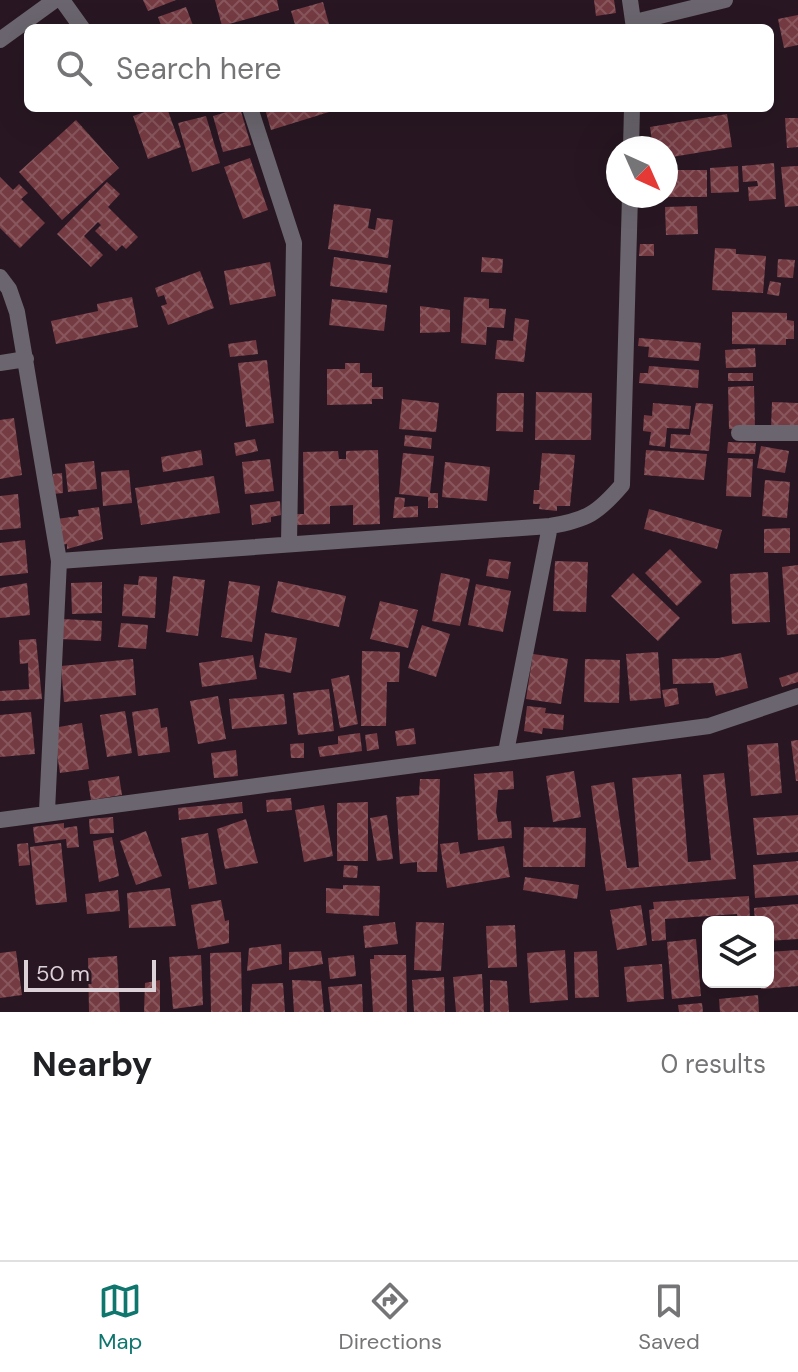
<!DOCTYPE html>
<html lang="en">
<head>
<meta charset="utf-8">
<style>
  :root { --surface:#fff; --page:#f6f6f6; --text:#202124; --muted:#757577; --line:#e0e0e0; --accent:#0f766e }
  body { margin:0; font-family:"DM Sans",sans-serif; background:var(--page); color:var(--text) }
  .controls { position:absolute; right:24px; bottom:24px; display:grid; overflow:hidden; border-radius:12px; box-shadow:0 8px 32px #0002 }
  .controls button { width:72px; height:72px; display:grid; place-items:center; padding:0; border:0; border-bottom:2px solid var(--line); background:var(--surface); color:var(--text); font:40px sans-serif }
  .compass { position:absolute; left:606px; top:136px; width:72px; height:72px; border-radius:50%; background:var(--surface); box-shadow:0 8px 32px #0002; rotate:135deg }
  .scale { position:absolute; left:24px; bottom:20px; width:132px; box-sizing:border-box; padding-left:8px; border:4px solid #ddd1d8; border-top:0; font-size:22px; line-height:28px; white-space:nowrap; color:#ddd1d8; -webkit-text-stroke:6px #281722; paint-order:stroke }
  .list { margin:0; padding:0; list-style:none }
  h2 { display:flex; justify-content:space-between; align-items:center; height:104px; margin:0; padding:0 32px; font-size:34px }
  h2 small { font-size:26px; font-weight:400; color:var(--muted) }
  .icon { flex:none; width:44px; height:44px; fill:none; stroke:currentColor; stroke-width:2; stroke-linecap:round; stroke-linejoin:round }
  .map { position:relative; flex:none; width:798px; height:1012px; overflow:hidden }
  .search { position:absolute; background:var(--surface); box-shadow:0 8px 32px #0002; left:24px; right:24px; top:24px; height:88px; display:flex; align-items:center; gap:20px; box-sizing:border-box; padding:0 28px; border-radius:12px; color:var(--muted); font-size:30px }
  .sheet { height:248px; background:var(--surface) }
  nav { display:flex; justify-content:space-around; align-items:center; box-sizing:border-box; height:112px; border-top:2px solid var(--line); background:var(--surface); font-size:22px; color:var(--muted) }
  nav a { display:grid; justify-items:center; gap:4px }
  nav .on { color:var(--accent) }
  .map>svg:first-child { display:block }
  .building { fill:url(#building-cross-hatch) }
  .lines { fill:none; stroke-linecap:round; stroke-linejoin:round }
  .street { stroke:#6a656e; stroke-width:16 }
</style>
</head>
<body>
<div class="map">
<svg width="798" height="1012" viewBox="0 0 798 1012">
  <defs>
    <pattern id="building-cross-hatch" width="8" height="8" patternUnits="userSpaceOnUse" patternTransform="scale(2)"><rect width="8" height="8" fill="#753b43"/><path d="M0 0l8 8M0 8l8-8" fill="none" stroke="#88565d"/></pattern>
  </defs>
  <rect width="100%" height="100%" fill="#281722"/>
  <!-- building -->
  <path class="building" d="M143 0H176L148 11Z
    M215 0H277L279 10 222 26Z
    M594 0H614L616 13 596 16Z
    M323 2 330 28H296L291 11Z
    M186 7 194 28H162L158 17Z
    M798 15V45L784 48 778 19Z
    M156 108H167L181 147 148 159 133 116Z
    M240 108 251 145 223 152 213 116Z
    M342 108 271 130 265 109 270 108Z
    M727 114 732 147 666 158V148H653L650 127Z
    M206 116 220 163 192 172 178 123Z
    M785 118H798V147L787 148Z
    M76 120 119 168 62 220 19 172Z
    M250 158 268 210 243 219 224 167Z
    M774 163 776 199 749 201 748 187 758 186 757 181 743 182 742 166Z
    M738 166 739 192 711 193 710 168Z
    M798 166V206L785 207 781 167Z
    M666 170H707V197H666Z
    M0 177 13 190 19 184 28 193 21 199 45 223 20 248 0 228Z
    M107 182 120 194 108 207 138 237 126 249 122 245 116 251 95 231 101 225 98 222 84 236 103 255 91 267 57 234Z
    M334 204 371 209 368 228 375 230 377 218 393 220 388 258 328 249Z
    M697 206 698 234 666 235 665 207Z
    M640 244H654V256H639Z
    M715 248 736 249V254L766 256 763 293 712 290Z
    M334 257 391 265 387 293 330 286Z
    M482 257 503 259 502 273 481 272Z
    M778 259 795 260 793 278 777 277Z
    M270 262 276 296 230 305 224 271Z
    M200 271 214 308 168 325 161 306 167 304 164 295 158 297 155 288Z
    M770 281 781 283 779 296 767 294Z
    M132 297 138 327 56 344 51 321 98 311 97 304Z
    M464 297 489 299V308L506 309 504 328 487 327 486 345 461 343Z
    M332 299 387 305 384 331 329 325Z
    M420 306 450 310V332L420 333Z
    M732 312 787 313V320L794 321V339H786V345L732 344Z
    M515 318 529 320 524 362 495 359 497 340 513 341Z
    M639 338 701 343 699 361 648 357 649 347 638 346Z
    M256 340 258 354 230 357 228 344Z
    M755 348 756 367 726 368 725 350Z
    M267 360 274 423 246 427 238 363Z
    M345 363H360V373H372V387H383V399H372V404L327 405V369H345Z
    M649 366 699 370 698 388 639 383 640 373H648Z
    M728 373H753V381H728Z
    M754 386 755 428 729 429 728 387Z
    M536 392 592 393 591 440H535Z
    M497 393H524L523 432 496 431Z
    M402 399 439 403 436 432 399 429Z
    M772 402 798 403V430L771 429Z
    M653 403 691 406 689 429 667 428 665 447 649 445 651 432 643 431 644 415 652 416Z
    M696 403 713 404 709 451 670 448 671 434 690 435Z
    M14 418 22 475 0 479V420Z
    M405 435 432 438 431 449 404 446Z
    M255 439 258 451 236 456 234 443Z
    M728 442 756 443 755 454 727 453Z
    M761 446 789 451 785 473 757 468Z
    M201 450 203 465 163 472 161 457Z
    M378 450 380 524 353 525V505L330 506V524L296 525V514H304L303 452 338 451 339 459H346V451Z
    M646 450 707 454 704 480 644 475Z
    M403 453 434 456 430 493H438V508H428V497L399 494Z
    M542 453 575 455 570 506H557V511L539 509 540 504H533L534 490H539Z
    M728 458 753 459 751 497 726 496Z
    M270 459 274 491 245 494 242 462Z
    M94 461 97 489 68 492 65 464Z
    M445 462 490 467 487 501 442 497Z
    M129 470 132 503 103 506 101 472Z
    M62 473 63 493 53 494V474Z
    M214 476 220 513 141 525 135 488Z
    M765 480 790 482 787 518 762 516Z
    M18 494 21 528 0 530V496Z
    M395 497 405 498 404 507 418 506V517L393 518Z
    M280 501 281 515 271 517V522L252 525 250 505Z
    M99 507 103 539 67 549V544L59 545 56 519 79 516 78 510Z
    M649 509 722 530 717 549 644 529Z
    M790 528V553H764V529Z
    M25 540 28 573 0 576V543Z
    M670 549 702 582 677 606 645 573Z
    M489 559 511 562 508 579 486 576Z
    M555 561 588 562 586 612 553 611Z
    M798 565V634L787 635 782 567Z
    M768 572 770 622 732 624 730 574Z
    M441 573 470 579 460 626 432 621Z
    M633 573 680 618 658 641 611 596Z
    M139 576 157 577 155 618 122 616 124 584 138 585Z
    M173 576 205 580 198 636 166 632Z
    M229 581 260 586 252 642 221 637Z
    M278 581 346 596 339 627 271 612Z
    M102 582V613L72 614 71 583Z
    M27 583 30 615 0 618V588Z
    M476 584 511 591 503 632 468 625Z
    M380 601 418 610 408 648 370 639Z
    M62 619 102 621 101 641 61 639Z
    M121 623 148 625 146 649 118 647Z
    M422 625 450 634 436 677 408 668Z
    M265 633 297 638 291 673 259 667Z
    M36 639 42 699 0 701V691L29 689 28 663 20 664 19 640Z
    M362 651 400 652 399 682H387L386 726H361Z
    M658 652 661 698 630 701 626 654Z
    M741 653 748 688 716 696 713 683 673 684 672 659 719 658Z
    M533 654 568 659 561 704 526 699Z
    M253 655 257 679 202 687 199 663Z
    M133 659 136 695 64 702 61 666Z
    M585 659 620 660 619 703 584 702Z
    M798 672V682L782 687 779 678Z
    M349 675 358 724 340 728 331 679Z
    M677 688 679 704 665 707 662 690Z
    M329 689 334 731 298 735 293 693Z
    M284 694 287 724 232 729 229 699Z
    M218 696 226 739 198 744 190 701Z
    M527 706 546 708 545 713 564 715 563 730 543 728 542 734 524 731Z
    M158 708 161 728 167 727 170 752 138 756 132 712Z
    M125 711 132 753 107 757 100 715Z
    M31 712 35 754 0 757V715Z
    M82 723 89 769 60 773 53 728Z
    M414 728 416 744 397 746 395 731Z
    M360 733 362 751 320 757 318 747 338 744V736Z
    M377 733 379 749 367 751 365 735Z
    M798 740V781H796L791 741Z
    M304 743V758H291L290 744Z
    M778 743 782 793 751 796 747 745Z
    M236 750 238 776 214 778 211 753Z
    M513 771 514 789 498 790 496 812 498 822 511 821 512 838 478 840 474 774Z
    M574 771 581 817 553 822 546 776Z
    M724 773 736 879 606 891 591 786 614 782 627 868 639 867 632 778 681 774 688 862 711 860 703 775Z
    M119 776 122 795 91 800 88 781Z
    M420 779H440L437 872H417V862L400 864 396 797 419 795Z
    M291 798 292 810 267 812 266 800Z
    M242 802 243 813 179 820 178 808Z
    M368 802V861H337V803Z
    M324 805 333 856 304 862 295 810Z
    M387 815 393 859 377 861 370 818Z
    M798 815V852L757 855 753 818Z
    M113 817 114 833 90 834 89 819Z
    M246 819 258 863 225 869 217 829Z
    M64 823V828L77 826 79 847 67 848 66 839 35 843 33 827Z
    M524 827 586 828 585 867H523Z
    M146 831 162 876 136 885 120 841Z
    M208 833 217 884 189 889 181 838Z
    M112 837 119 876 99 882 93 841Z
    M458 842 460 854 504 846 510 877 447 888 440 844Z
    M28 843 30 865 19 866 17 844Z
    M61 843 67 902 36 905 30 847Z
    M798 861V895L755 898 753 865Z
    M344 865 358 866 357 878 343 877Z
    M525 877 579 885 577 899 523 890Z
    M343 885 380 886 379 916 326 913V888L343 889Z
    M170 888 176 926 129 928 127 893Z
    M118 890 120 911 87 914 85 894Z
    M749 896 750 922H737V914L665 919 666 940 652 941 649 910 654 909 653 902Z
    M221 900 225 921 229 920V943L198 949 191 905Z
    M798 904V939L768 941V922H755L754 908Z
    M641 905 647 945 617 950 610 910Z
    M395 922 398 944 365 948 363 926Z
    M416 922 444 923 441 971 414 970Z
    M515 925 517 967 488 968 486 926Z
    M696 939 701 996 672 999 667 942Z
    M281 944 282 964 247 971 249 948Z
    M565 950 568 1000 530 1003 527 953Z
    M798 950V986L761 989 760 982H768V952Z
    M16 951 22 995 0 998V953Z
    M321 951 323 964 289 970V952Z
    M597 951 599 997 575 998 574 952Z
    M241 952 242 1012H211L210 953Z
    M201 955 203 1005 173 1009 169 957Z
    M354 955 356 976 330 979 328 958Z
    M374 955H406L407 1012H373L370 959H374Z
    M117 956 120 1012H89L88 958Z
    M662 964 664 999 627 1002 624 967Z
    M482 974 484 1012H456L453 977Z
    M444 977 445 1012H414L412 980Z
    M160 980V1012H144L145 983Z
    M292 980 321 981 324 1012H294Z
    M490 980 507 981 509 1012H490Z
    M283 983 285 1012H250L252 984Z
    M362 984 363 1012H331L328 987Z
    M758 995 759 1012H720L719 999Z
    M702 1003 703 1012H679L678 1005Z"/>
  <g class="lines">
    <!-- street -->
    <path class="street" d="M62 0 82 28
      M630 0 634 28
      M635 22 725 0
      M0 40 55 0
      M250 108 294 243 289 543
      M631 148 632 108
      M0 277 9 289 17 312 59 561 47 811
      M0 363 26 359
      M739 433H798
      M59 561 550 526C587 520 598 513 622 485L630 196
      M506 752 550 526
      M0 820 709 726 798 696"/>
  </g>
</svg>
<div class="controls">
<button><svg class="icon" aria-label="layers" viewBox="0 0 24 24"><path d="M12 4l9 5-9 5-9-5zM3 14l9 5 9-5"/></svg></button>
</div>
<svg class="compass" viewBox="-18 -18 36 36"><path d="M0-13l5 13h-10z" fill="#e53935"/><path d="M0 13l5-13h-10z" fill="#757577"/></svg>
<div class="scale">50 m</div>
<div class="search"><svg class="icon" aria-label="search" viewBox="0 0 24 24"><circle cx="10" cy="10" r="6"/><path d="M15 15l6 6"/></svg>Search here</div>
</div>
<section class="sheet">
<h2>Nearby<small>0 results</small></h2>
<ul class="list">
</ul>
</section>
<nav>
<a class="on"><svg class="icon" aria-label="map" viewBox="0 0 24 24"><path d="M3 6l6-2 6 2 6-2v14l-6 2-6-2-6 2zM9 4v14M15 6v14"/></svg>Map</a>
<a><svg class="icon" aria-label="directions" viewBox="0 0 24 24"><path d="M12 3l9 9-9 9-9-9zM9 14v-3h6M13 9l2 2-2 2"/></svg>Directions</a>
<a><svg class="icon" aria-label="saved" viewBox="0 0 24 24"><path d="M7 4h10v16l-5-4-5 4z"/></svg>Saved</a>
</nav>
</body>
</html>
